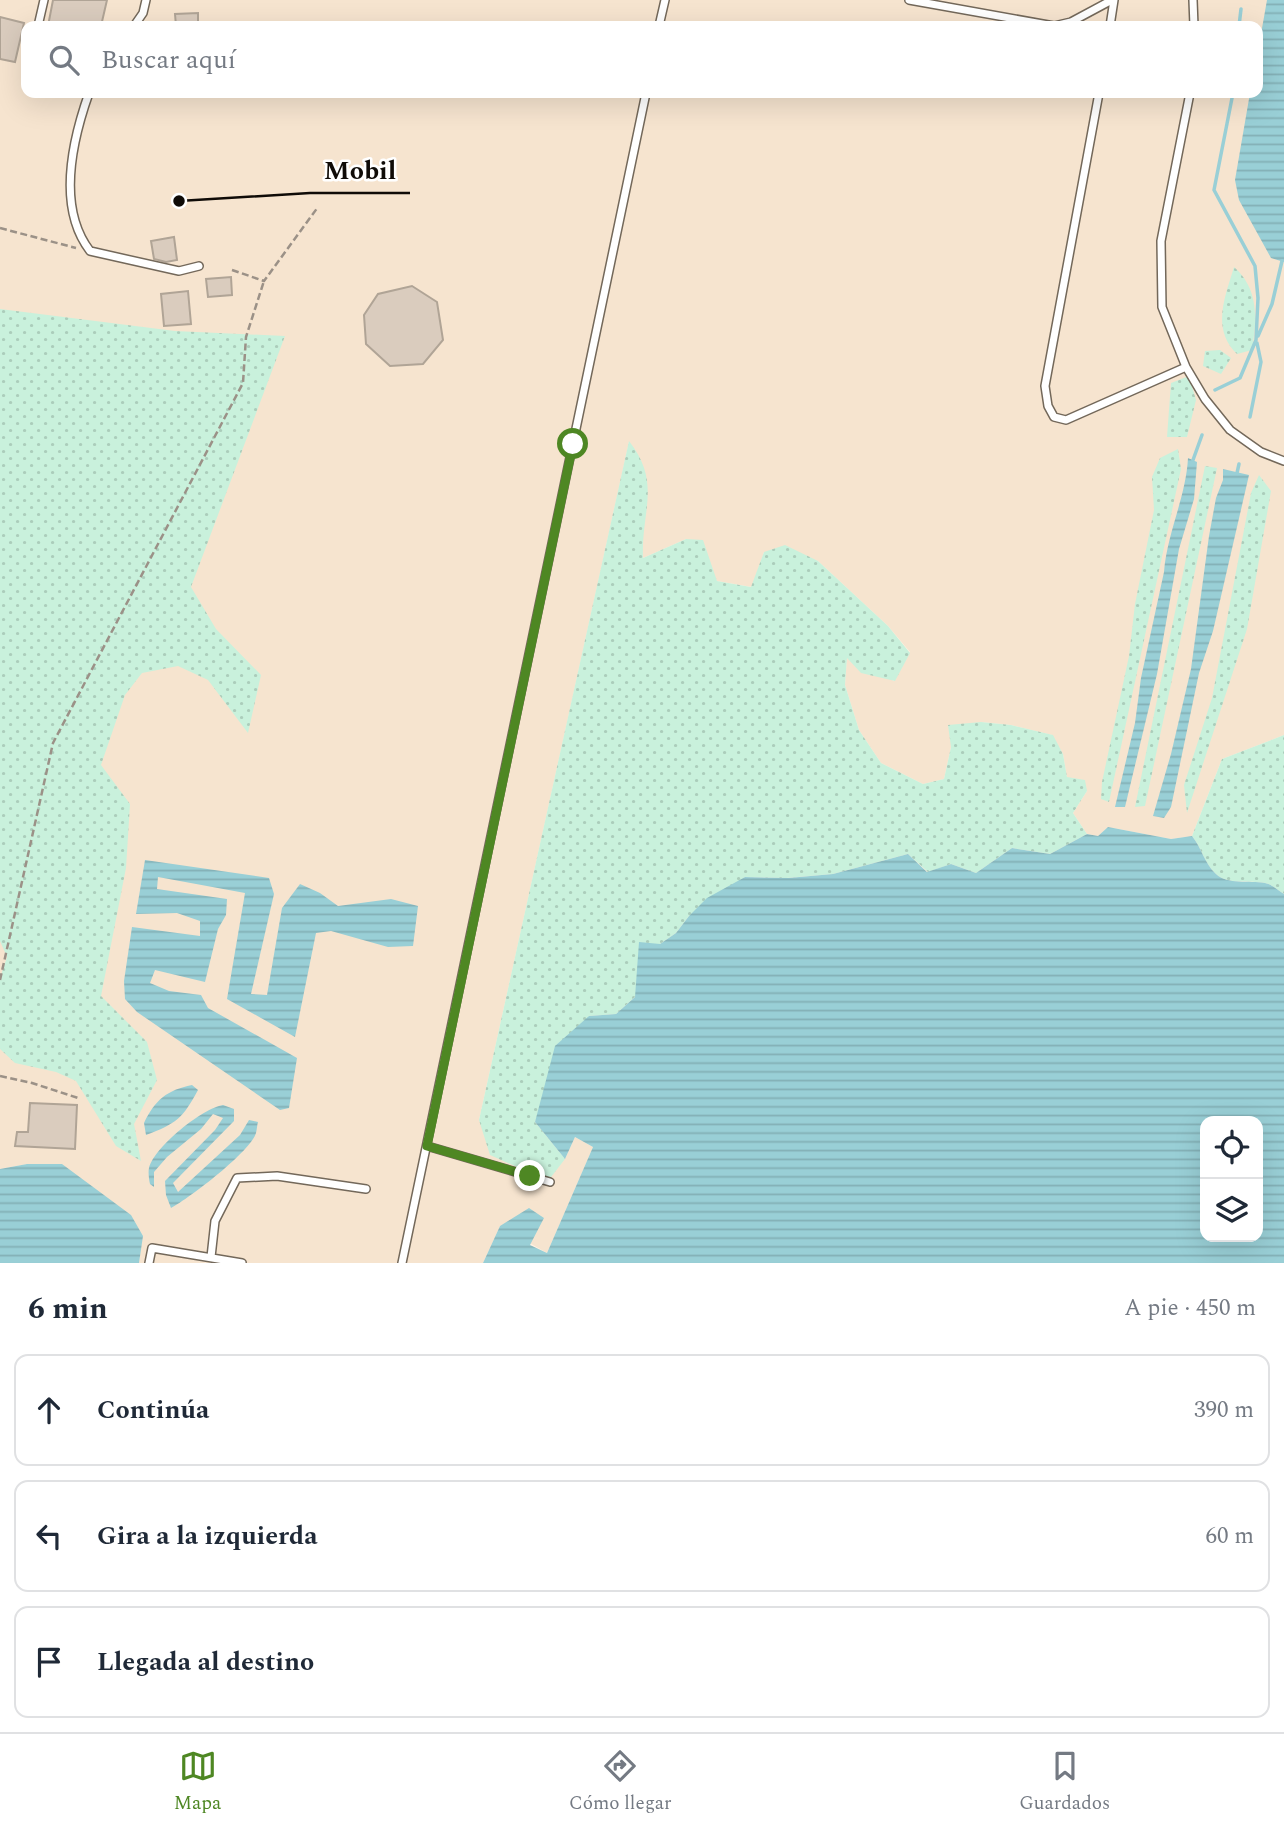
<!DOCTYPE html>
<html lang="es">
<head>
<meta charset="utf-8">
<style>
  :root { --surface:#fff; --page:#f2f2f3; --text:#1f2937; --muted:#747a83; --line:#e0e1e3; --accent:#4e8723 }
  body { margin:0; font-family:Spectral,serif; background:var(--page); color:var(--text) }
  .controls { position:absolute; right:21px; bottom:21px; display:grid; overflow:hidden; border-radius:14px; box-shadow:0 7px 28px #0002 }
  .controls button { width:63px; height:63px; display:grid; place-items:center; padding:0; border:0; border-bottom:2px solid var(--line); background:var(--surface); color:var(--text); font:35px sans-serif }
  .stop { position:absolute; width:21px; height:21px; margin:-16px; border:5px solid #4e8723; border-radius:50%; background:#fff }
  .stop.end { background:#4e8723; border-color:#fff; box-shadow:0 2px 7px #0008 }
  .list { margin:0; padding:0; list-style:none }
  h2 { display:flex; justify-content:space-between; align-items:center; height:91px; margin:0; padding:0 28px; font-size:30px }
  h2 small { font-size:23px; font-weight:400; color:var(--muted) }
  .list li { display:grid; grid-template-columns:46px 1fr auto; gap:21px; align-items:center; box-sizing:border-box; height:112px; margin:0 14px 14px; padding:0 14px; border:2px solid var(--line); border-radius:14px }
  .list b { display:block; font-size:26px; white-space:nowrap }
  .list em { font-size:23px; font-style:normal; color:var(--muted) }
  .icon { flex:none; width:38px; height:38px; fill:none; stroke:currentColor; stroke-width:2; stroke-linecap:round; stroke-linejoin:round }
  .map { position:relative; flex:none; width:1284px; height:1263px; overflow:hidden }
  .search { position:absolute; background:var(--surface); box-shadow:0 7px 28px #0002; left:21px; right:21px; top:21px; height:77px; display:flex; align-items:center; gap:18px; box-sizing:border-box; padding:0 24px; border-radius:14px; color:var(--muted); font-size:26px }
  .sheet { height:469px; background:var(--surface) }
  nav { display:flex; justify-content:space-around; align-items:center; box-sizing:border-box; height:98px; border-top:2px solid var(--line); background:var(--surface); font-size:19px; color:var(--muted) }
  nav a { display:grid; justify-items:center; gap:4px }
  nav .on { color:var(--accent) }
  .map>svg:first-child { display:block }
  .built { fill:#f6e4cf; fill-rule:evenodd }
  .grass { fill:url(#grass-dots) }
  .water { fill:url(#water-rules); fill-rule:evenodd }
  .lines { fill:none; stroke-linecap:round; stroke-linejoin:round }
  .stream { stroke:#99cfd6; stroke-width:3.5 }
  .building { fill:#daccbe; stroke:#b0a496; stroke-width:2 }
  .lane-casing { stroke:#73685a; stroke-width:10 }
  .path { stroke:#9b9187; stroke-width:2.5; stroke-dasharray:7 3.5; stroke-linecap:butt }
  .lane { stroke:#fff; stroke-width:7 }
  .route { stroke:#4e8723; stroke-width:9 }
  .leader { fill:none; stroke:#0f0b07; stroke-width:2.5 }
  .callout-dot { fill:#0f0b07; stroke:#fff; stroke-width:2.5 }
  .callout-label { font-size:26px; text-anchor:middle; font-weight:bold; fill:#0f0b07; stroke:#fff; stroke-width:5; stroke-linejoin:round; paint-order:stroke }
</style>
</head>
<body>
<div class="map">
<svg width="1284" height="1263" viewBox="0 0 1284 1263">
  <defs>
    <pattern id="grass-dots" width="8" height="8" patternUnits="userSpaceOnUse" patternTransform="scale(1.75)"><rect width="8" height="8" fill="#c9f1dc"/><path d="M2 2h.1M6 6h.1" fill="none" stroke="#abcdbb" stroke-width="1.8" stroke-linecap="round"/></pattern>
    <pattern id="water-rules" width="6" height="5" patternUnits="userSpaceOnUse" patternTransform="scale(1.75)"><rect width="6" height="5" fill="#99cfd6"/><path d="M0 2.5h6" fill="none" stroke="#83b0b6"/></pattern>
  </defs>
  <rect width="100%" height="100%" fill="#fff1e2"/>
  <!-- built -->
  <path class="built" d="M0 0H1284V735L1222 759 1192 836 1171 839 1108 827 1098 836 1087 834 1073 813 1087 791 1067 777 1063 754 1052 735 1011 725 981 722 951 747 944 779 923 784 881 763 859 730 845 685 847 657 894 681 910 652 888 626 818 561 764 552 752 587 717 581 686 539 643 558 629 442 479 1120 565 1159 575 1137 593 1147 547 1253 500 1226 483 1263H139L142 1236 27 1164 0 1169ZM26 26H1258V93H26Z"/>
  <!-- grass -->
  <path class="grass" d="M1234 267C1259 289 1257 319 1252 350L1237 354C1211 329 1225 297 1234 267Z
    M0 309 175 331 285 336 191 587 216 629 261 675 248 733 208 680 178 666 142 673 125 695 101 765 130 804 126 868 101 996 147 1042 157 1080 134 1124 141 1161 116 1146 76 1081 56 1072 15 1063 0 1049V978L7 957 0 941Z
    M1220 350 1231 358 1221 374 1203 366 1205 351Z
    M1189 376 1196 400 1187 437H1167L1171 383Z
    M629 441C662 483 641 511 643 558L686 539 703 540 717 581 751 587 764 552 785 545 818 561 888 626 910 653 895 681 861 673 847 658 845 685 859 730 881 763 923 784 944 779 951 747 948 725 981 722 1011 725 1053 735 1063 754 1067 777 1085 780 1087 791 1073 813 1087 834 1050 854 1012 848 976 873 951 864 928 872 908 854 833 874 787 878 745 877 689 916 676 933 660 944 635 997 616 1014 589 1016 535 1122 565 1159 548 1181 490 1155 479 1120Z
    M1178 449 1181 469 1109 802 1101 799 1102 782 1129 656 1135 604 1154 510 1152 477 1160 458Z
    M1205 466 1217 468 1145 806 1135 807Z
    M1259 475 1271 491 1247 629 1187 813 1184 785 1212 698 1251 493Z
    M1284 735V894C1278 890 1271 884 1265 883 1249 880 1228 885 1216 874 1204 863 1202 848 1192 836L1222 759Z"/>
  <!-- water -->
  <path class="water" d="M1267 0H1284V262L1271 258 1239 200 1235 180 1250 93H1258V51Z
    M1188 458 1197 462 1194 499 1179 549 1157 674 1125 807H1115L1135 723 1141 678 1164 572C1167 533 1186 497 1188 458Z
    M1223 469 1249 475 1213 631 1199 673 1171 807 1164 818 1153 816 1171 754 1191 669 1209 536 1216 498 1223 480Z
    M1108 827 1171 839 1192 836C1202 848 1204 863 1216 874 1228 885 1249 880 1265 883 1271 884 1278 890 1284 894V1263H483L500 1226 529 1208 544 1218 530 1245 547 1253 593 1147 575 1137 565 1159 535 1122 555 1046 589 1016 616 1014 635 997 639 942 660 944 676 933 689 916 707 898 745 877 788 878 833 874 908 854 927 872 951 864 976 873 1012 848 1050 854 1087 834 1098 836ZM1205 1121H1258V1237H1205Z
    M145 860 269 878 274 894 251 994 267 995 282 908 300 884 320 893 338 906 391 899 418 906 413 946 388 947 331 931 316 933 295 1037 227 999 245 893 158 877 157 889 227 899 226 915 218 929 205 982 155 970 150 983 169 991 201 995 208 1008 297 1058 289 1108 280 1110 137 1012 125 999 124 981 132 927 200 936V921L177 913 136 914Z
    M192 1085 198 1090C183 1118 176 1124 146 1135L144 1123C155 1100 167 1090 192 1085Z
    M223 1105 234 1109V1121L173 1183 178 1192 240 1135 249 1120 258 1122C257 1125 257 1129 256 1133 251 1151 190 1198 171 1208L166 1195 165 1181 215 1130 223 1118 213 1114 201 1129 167 1157 154 1172V1187L150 1184C149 1180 148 1172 149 1168 155 1146 203 1108 223 1105Z
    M27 1164H62L131 1215 143 1236 139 1263H0V1169Z"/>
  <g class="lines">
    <!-- stream -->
    <path class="stream" d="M1239 26 1241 9
      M1258 336 1272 304 1282 261
      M1215 390 1240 378 1256 340 1258 298 1255 266 1214 190 1233 93
      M1250 417 1261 362 1257 343
      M1193 460 1202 435
      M1237 473 1239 464"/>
  </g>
  <!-- building -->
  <path class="building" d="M53 0H107L101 26H48Z
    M198 13V26H176L175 14Z
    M0 17 24 23 15 62 0 59Z
    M174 237 177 260 166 262 154 259 151 241Z
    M231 277 232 295 208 297 206 279Z
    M412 286 437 302 443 340 423 364 390 366 366 344 364 315 378 294Z
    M188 291 191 324 164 326 161 294Z
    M30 1103 77 1105 75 1149 15 1146 17 1132H28Z"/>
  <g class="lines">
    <!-- lane casing -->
    <g class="lane-casing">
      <path id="lane" d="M909 0 1054 26 1071 22 1112 0
        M1193 0 1194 26
        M38 26 44 0
        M134 26 143 13 146 0
        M659 26 665 0
        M1110 26 1114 0
        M89 93C72 141 57 208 90 251L179 271 199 266
        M1099 93 1045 386 1048 406 1054 417 1066 420 1186 367
        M1190 93 1161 241 1162 307 1186 367 1205 399 1230 430 1261 452 1284 461
        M427 1146 550 1182
        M211 1257 215 1221 237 1178 277 1176 366 1189
        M149 1263 152 1248 242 1263
        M402 1263 646 93"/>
    </g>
    <!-- path -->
    <path class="path" d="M0 228 76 248
      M232 270 264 281 318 207
      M0 980 53 743 243 383 246 337 264 281
      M0 1076 32 1083 78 1098"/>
    <!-- lane -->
    <use href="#lane" class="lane"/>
  </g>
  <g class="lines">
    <!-- route -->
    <path class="route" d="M530 1176 427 1146 573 444"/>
  </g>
  <!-- callouts -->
  <path class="leader" d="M179 201L310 193H410"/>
  <circle class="callout-dot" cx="179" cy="201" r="7"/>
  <g class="callout-label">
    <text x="360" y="179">Mobil</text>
  </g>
</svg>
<div class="controls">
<button><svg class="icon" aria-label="locate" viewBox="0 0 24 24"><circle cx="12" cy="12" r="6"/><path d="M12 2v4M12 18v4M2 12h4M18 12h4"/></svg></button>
<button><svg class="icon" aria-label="layers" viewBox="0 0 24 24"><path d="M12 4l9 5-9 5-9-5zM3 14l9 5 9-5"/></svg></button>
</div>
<div class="stop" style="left:573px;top:444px"></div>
<div class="stop end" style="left:530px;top:1176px"></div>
<div class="search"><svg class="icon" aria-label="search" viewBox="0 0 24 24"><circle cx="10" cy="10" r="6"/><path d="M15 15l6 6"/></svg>Buscar aquí</div>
</div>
<section class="sheet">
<h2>6 min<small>A pie · 450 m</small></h2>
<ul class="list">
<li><svg class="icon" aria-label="ahead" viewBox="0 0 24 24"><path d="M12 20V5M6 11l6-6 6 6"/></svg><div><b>Continúa</b></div><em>390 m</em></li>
<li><svg class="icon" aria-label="left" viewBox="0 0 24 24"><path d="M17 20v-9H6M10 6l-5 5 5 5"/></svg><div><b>Gira a la izquierda</b></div><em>60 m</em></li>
<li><svg class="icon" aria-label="arrive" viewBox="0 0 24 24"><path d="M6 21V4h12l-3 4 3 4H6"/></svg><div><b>Llegada al destino</b></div></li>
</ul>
</section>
<nav>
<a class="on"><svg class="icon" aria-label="map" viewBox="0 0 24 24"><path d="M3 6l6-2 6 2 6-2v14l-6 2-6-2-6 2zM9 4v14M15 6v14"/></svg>Mapa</a>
<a><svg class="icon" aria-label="directions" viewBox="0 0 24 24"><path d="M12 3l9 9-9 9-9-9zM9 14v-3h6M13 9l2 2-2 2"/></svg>Cómo llegar</a>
<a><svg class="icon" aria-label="saved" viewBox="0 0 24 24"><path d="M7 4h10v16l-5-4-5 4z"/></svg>Guardados</a>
</nav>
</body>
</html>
